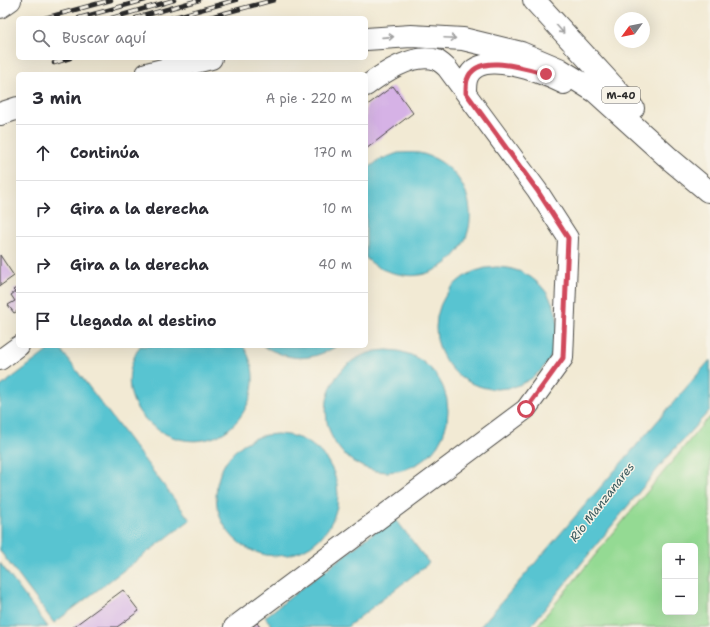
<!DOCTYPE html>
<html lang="es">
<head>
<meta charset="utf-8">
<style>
  :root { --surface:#fff; --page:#f7f7f7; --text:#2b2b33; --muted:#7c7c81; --line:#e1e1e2 }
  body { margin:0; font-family:"Shantell Sans",sans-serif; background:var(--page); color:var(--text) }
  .controls { position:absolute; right:12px; bottom:12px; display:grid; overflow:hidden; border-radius:6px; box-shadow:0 4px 16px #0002 }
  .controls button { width:36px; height:36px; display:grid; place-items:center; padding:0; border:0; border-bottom:1px solid var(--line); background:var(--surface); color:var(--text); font:20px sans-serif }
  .compass { position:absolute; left:614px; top:12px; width:36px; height:36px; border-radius:50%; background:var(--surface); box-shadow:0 4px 16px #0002; rotate:237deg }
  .stop { position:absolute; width:12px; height:12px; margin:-9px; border:3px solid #d1495b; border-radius:50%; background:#fff }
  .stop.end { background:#d1495b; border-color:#fff; box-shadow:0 1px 4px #0008 }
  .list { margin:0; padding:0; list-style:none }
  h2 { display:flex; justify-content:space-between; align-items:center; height:52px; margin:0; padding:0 16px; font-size:17px }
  h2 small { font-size:13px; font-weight:400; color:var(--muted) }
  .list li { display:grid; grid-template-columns:26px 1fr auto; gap:12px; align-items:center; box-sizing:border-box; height:56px; padding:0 16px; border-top:1px solid var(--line) }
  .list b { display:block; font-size:15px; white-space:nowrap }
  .list em { font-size:13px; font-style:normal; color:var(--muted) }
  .icon { flex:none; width:22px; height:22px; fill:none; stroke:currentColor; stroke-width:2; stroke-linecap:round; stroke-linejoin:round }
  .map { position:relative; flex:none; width:710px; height:627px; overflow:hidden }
  .search { position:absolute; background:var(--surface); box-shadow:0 4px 16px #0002; left:16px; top:16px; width:352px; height:44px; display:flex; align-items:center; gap:10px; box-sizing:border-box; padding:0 14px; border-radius:6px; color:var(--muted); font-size:15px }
  .panel { position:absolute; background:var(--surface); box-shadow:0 4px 16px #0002; left:16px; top:72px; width:352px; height:276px; border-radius:6px }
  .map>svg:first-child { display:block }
  .green { fill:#94da93; stroke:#60825f; fill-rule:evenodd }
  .water { fill:#58c4d1; stroke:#42787e }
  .building { fill:#d6b2e6 }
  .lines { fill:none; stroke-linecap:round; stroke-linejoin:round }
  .minor-casing { stroke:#494844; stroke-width:22 }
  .highway-casing { stroke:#494844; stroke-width:24 }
  .minor { stroke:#fff; stroke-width:20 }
  .highway { stroke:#fff; stroke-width:22 }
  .rail-casing { stroke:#2b2b2b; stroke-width:4.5 }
  .rail { stroke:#f7f3e8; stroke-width:3; stroke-dasharray:9; stroke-linecap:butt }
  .oneway { stroke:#a0a0a0 }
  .route { stroke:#d1495b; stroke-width:5 }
  .labels { text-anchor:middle; stroke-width:3; stroke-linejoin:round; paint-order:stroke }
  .shield { fill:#f7f3e8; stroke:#686764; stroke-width:1 }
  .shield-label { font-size:10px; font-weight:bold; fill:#2b2b2b }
  .water-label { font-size:12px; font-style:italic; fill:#38595d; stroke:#f7f3e8 }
</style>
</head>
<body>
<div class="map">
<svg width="710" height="627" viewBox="0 0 710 627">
  <rect width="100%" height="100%" fill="#f7f3e8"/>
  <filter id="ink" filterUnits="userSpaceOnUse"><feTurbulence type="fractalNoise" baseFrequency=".025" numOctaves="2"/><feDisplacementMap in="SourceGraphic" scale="8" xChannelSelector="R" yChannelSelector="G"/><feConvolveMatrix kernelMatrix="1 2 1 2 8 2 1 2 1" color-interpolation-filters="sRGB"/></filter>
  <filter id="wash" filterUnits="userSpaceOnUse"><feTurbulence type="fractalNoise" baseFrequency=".012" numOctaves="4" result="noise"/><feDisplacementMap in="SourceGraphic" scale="16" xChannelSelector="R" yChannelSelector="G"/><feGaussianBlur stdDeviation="0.9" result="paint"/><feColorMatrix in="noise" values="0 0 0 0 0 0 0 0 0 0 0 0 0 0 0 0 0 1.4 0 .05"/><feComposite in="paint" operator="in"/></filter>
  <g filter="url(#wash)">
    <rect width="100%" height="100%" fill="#f2ead4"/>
    <!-- green -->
    <path class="green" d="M710 417V627H536L703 424ZM665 546H695V612H665Z"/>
    <!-- water -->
    <path class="water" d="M398 153C404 153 413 152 419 153 475 165 490 239 439 268 428 274 416 277 404 275 389 273 376 268 366 258V170L379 160Z
      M436 328a61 61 0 1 1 122 0a61 61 0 1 1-122 0Z
      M54 346H58L190 520 54 623 0 551V387Z
      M140 346H243C254 362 256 383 249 401 214 485 93 421 140 346Z
      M263 346H337C309 362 291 361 263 346Z
      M326 411a61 61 0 1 1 122 0a61 61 0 1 1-122 0Z
      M710 360V410L669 455 530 627H480Z
      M216 495a61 61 0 1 1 122 0a61 61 0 1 1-122 0Z
      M394 517 429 563 347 627H273L265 617Z
      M0 563 48 627H0Z"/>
    <g id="blocks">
      <!-- building -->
      <path class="building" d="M393 86 413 113 366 149V106Z
        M0 255 14 276 0 286Z
        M18 287V311L14 313 8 305 15 301 11 295 15 292 13 290Z
        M123 590 139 611 117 627H73Z
        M257 623 260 627H251Z"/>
    </g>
  </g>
  <g filter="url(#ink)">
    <use href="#blocks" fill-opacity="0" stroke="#494844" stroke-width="1"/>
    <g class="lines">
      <!-- minor casing -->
      <g class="minor-casing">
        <path id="minor" d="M466 93C466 89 466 84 467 80 476 46 545 74 564 84
          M0 360 19 346
          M234 627 526 409 563 358 568 238 537 190 447 68C444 65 440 62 437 60 414 52 383 73 366 86"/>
      </g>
      <!-- highway casing -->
      <g class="highway-casing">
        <path id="highway" d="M534 0 633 108
          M0 7 10 0
          M366 39 411 36 463 39 521 53 559 69 596 92 671 160 708 191
          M147 74 211 58
          M0 114 18 108"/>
      </g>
      <!-- minor -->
      <use href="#minor" class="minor"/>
      <!-- highway -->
      <use href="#highway" class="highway"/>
      <!-- rail casing -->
      <g class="rail-casing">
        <path id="rail" d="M45 18 111 0
          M79 18 145 0
          M112 18 174 0
          M136 18 199 0
          M171 18 236 0
          M206 18 274 0
          M54 63 70 58"/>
      </g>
      <!-- rail -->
      <use href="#rail" class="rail"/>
    </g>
    <!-- one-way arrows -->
    <defs><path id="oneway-shaft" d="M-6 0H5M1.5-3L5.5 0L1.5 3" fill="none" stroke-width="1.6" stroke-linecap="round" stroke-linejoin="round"/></defs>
    <g class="oneway">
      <use href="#oneway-shaft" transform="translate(560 29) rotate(48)"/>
      <use href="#oneway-shaft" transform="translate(388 37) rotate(-4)"/>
      <use href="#oneway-shaft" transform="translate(450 38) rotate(3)"/>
    </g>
  </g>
  <g class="lines" filter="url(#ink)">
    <!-- route -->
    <path class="route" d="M526 409 563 358 568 238 537 190 466 93C466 89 466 84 467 80 476 51 527 69 546 74"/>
  </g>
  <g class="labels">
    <!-- shield labels -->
    <rect class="shield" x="602" y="87" width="38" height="16" rx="3"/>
    <g class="shield-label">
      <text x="621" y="99">M-40</text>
    </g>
    <!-- water labels -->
    <g class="water-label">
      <text transform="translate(602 502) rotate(-52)" y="4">Río Manzanares</text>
    </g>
  </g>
</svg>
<div class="controls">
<button>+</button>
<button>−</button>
</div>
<svg class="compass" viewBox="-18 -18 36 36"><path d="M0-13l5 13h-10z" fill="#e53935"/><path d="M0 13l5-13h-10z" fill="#7c7c81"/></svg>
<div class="stop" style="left:526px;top:409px"></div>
<div class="stop end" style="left:546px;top:74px"></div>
<div class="search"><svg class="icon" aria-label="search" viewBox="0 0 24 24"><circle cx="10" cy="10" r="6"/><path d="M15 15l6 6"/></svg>Buscar aquí</div>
<section class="panel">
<h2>3 min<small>A pie · 220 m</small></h2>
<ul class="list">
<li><svg class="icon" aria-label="ahead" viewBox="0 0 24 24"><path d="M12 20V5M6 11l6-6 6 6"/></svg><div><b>Continúa</b></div><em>170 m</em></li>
<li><svg class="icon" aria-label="right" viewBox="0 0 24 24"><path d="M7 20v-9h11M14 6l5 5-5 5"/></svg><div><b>Gira a la derecha</b></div><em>10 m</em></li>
<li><svg class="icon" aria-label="right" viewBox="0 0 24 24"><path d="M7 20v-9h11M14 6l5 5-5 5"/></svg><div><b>Gira a la derecha</b></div><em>40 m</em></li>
<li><svg class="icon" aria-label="arrive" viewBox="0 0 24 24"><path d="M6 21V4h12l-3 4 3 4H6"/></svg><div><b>Llegada al destino</b></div></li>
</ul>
</section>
</div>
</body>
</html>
